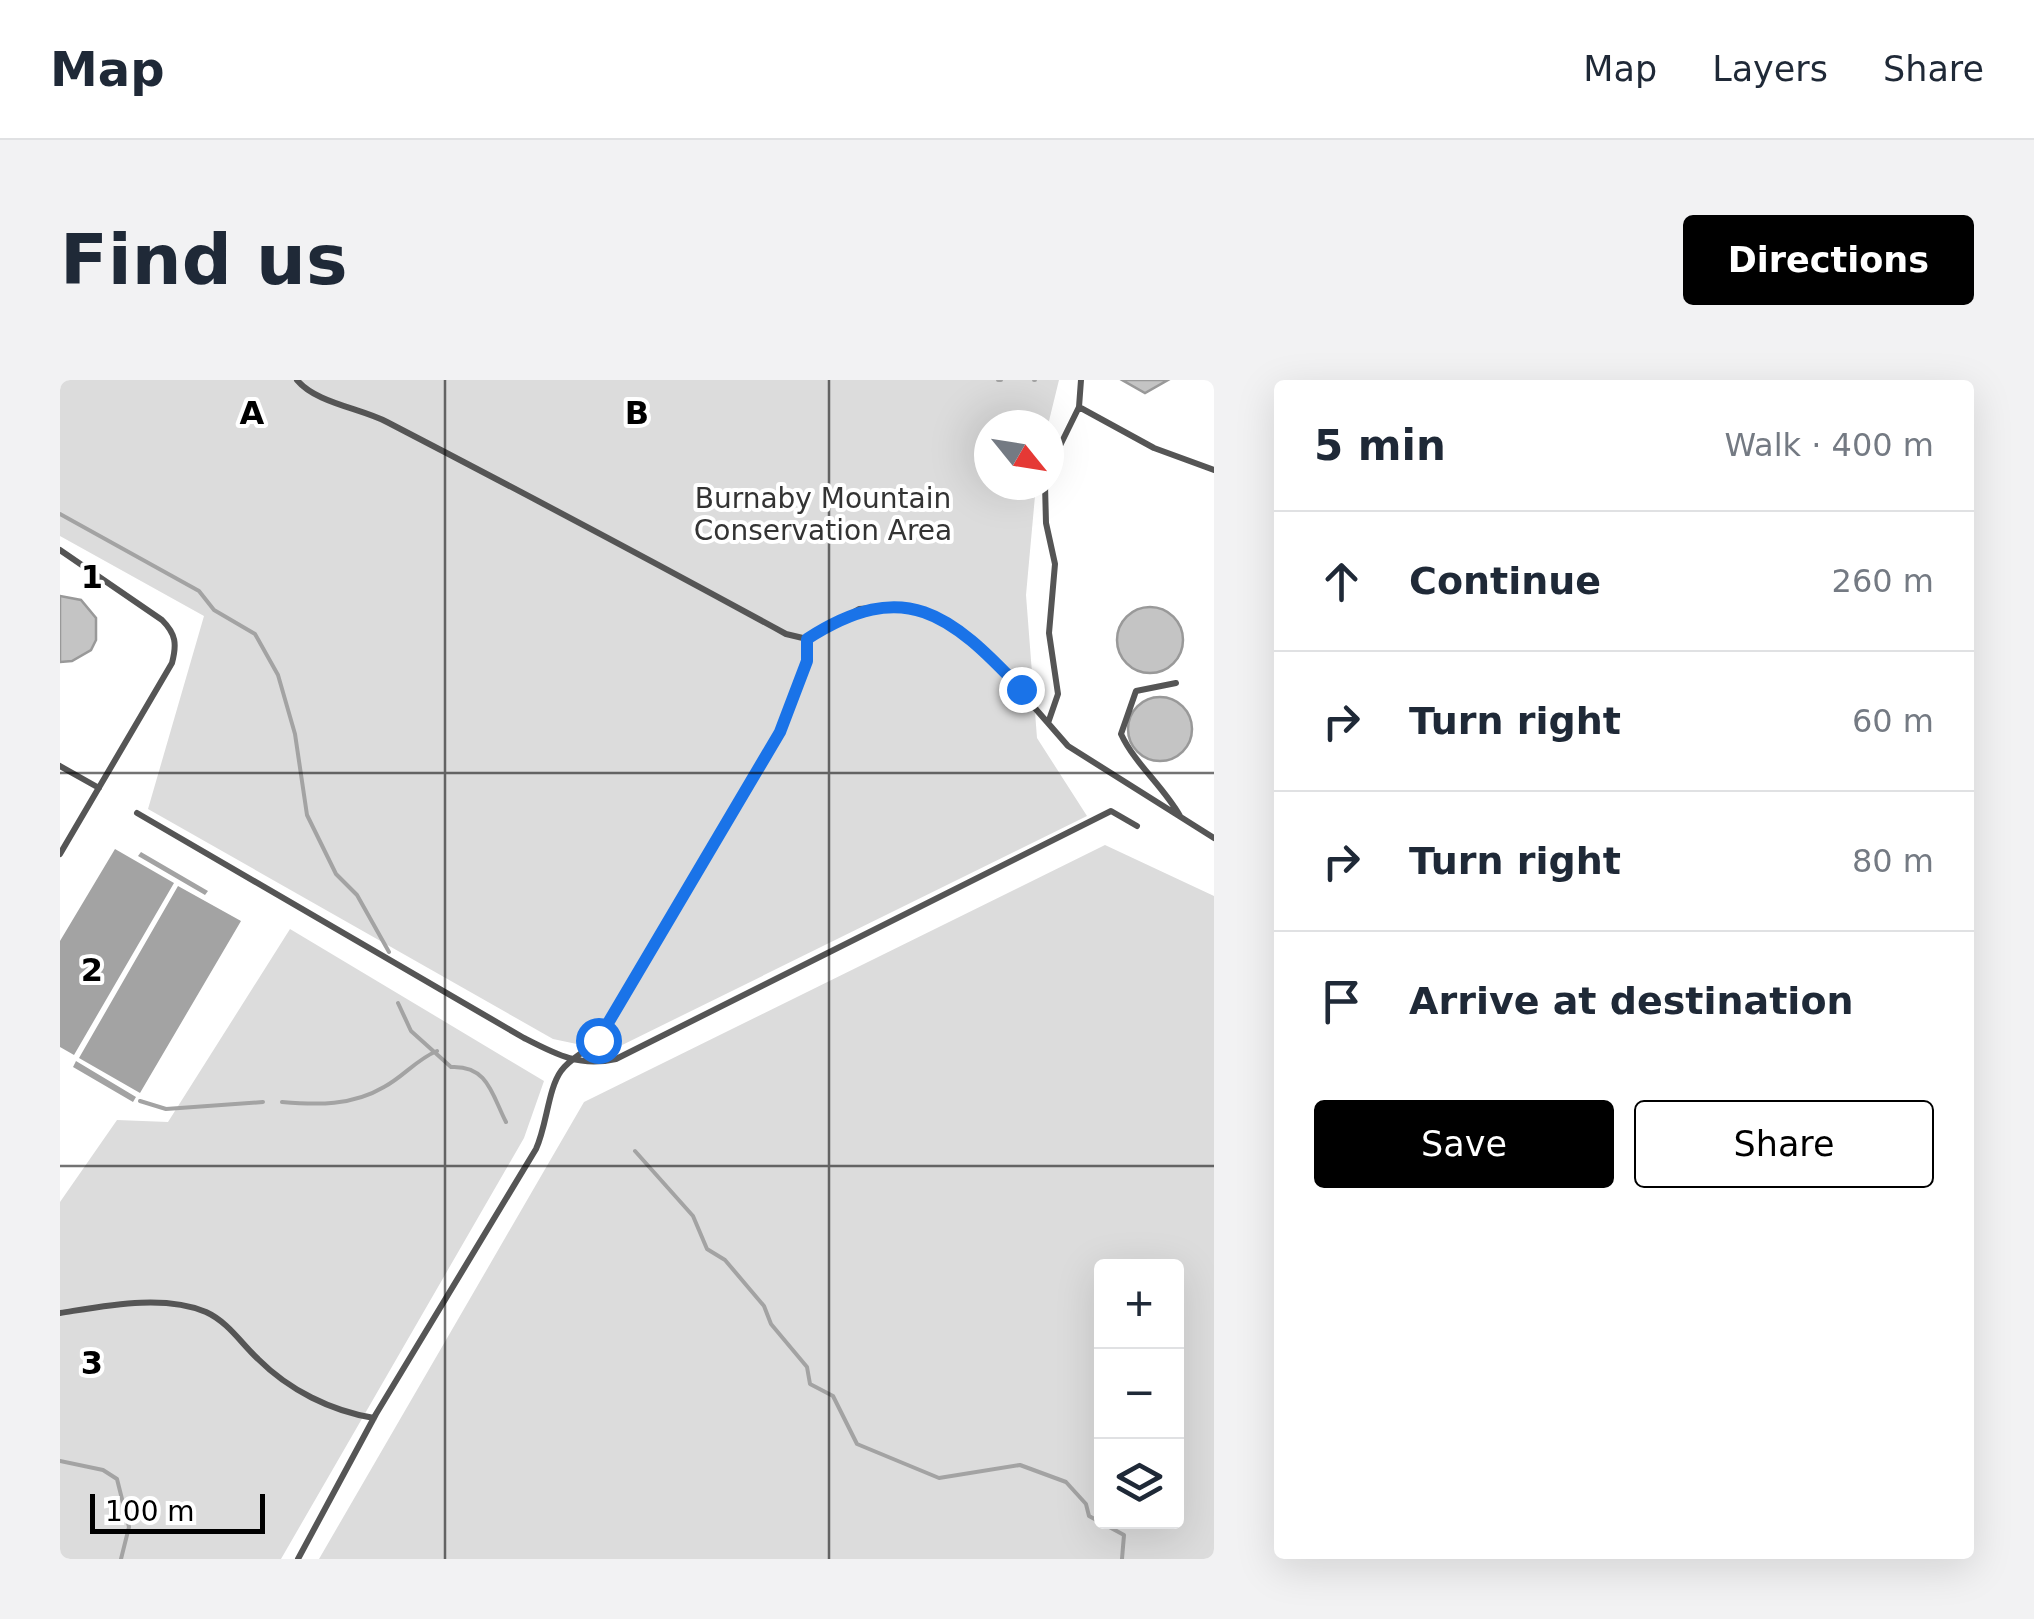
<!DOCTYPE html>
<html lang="en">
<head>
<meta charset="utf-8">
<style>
  :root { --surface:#fff; --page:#f2f2f3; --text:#1f2937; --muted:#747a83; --line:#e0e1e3; --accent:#000 }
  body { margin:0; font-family:"DejaVu Sans",sans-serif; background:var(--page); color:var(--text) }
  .controls { position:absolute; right:30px; bottom:30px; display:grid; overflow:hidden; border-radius:10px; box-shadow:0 10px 40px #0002 }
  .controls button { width:90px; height:90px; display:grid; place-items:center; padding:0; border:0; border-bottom:2px solid var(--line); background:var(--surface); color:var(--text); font:50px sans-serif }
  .compass { position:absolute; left:914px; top:30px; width:90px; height:90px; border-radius:50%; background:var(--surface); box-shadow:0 10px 40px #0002; rotate:120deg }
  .scale { position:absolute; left:30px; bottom:25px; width:175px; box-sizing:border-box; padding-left:10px; border:5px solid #000; border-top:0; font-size:28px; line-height:35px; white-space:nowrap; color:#000; -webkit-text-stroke:8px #fff; paint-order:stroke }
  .stop { position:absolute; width:30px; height:30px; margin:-22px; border:8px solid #1a73e8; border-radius:50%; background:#fff }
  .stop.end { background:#1a73e8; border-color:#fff; box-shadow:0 2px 10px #0008 }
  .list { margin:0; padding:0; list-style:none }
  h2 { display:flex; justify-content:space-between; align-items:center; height:130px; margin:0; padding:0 40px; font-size:42px }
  h2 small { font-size:32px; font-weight:400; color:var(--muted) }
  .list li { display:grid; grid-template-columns:65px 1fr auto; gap:30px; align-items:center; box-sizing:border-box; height:140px; padding:0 40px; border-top:2px solid var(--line) }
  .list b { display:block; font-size:38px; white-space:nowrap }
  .list em { font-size:32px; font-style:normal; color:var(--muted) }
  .actions { display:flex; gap:20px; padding:30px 40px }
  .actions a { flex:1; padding:22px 0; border:2px solid var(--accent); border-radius:10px; text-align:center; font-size:35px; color:var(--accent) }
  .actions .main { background:var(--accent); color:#fff }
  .icon { flex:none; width:55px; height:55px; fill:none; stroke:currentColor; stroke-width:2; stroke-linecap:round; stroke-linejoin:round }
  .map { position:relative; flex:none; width:1154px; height:1179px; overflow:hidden; border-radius:10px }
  header { display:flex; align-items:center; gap:60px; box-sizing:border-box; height:140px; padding:0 50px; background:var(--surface); border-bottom:2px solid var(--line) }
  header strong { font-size:48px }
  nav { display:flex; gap:55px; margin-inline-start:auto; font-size:35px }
  .intro { display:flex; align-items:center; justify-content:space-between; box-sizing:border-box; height:240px; padding:0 60px }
  h1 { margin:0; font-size:70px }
  .button { padding:25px 45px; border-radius:10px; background:var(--accent); color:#fff; font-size:35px; font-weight:700 }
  main { display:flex; gap:60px; padding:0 60px }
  aside { flex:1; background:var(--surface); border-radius:10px; box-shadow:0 10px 40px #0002 }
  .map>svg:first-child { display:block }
  .green { fill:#dcdcdc; fill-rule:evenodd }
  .water { fill:#a3a3a3 }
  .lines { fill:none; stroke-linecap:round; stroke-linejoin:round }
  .stream { stroke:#a3a3a3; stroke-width:4 }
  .building { fill:#c4c4c4; stroke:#999; stroke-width:2.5 }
  .lane { stroke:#555; stroke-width:6 }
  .route { stroke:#1a73e8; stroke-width:12 }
  .grid { fill:none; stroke:#000; stroke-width:2.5; stroke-opacity:0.55 }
  .labels { text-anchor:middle; stroke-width:8; stroke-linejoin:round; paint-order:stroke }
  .park-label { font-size:28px; fill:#333; stroke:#fff }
  .grid-label { font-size:32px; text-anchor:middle; font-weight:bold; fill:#000; stroke:#fff; stroke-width:8; stroke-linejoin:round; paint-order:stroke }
</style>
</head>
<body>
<header>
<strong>Map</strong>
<nav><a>Map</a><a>Layers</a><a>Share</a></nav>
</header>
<div class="intro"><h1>Find us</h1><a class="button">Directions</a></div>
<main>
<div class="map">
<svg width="1154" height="1179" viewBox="0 0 1154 1179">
  <rect width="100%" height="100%" fill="#fff"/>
  <!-- green -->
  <path class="green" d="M0 0H999L988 45H929V105H976L966 215 977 358 1027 436 550 671 493 659 88 429 144 236 0 156Z
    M1045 465 1154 516V1179H259L524 722ZM1042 886H1116V1142H1042Z
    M230 549 484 701 464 758 221 1179H0V822L57 740 108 742Z"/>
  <!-- water -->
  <path class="water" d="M55 469 114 503 14 675 0 667V561Z
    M81 472 148 511 145 515 78 476Z
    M118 506 181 541 80 713 19 678Z
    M16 681 76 717 73 722 13 687Z"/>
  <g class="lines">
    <!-- stream -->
    <path class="stream" d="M938 0H941
      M974 0H975
      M0 134 139 211 154 230 195 254 218 295 235 354 247 435 276 494 297 515 329 572
      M338 623 351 651 391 687C428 685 432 715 446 742
      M80 721 106 729 203 722
      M222 722C257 725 292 726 324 707 343 697 357 679 377 671
      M575 771 633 836 647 869 665 880 704 926 711 944 747 987 750 1004 773 1016 797 1064 879 1098 960 1085 1006 1102 1026 1124 1029 1136 1064 1155 1062 1179
      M0 1081 43 1090 57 1099 69 1147 61 1179"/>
  </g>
  <!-- building -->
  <path class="building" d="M1062 0H1108L1085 13Z
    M0 216 21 220 36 238V260L31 270 12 281 0 282Z
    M1057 260a33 33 0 1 1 66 0a33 33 0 1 1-66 0Z
    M1068 349a32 32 0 1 1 64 0a32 32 0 1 1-64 0Z"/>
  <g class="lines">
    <!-- lane -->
    <path class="lane" d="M237 0C256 23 300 28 327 42 460 111 594 182 726 254L747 259 799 229 838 226 870 234 899 249 926 272 1008 366 1154 458
      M1019 27 1094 68 1154 90
      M989 88 1019 27 1021 0
      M985 105 986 143 995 184 989 253 998 314 988 343
      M0 170 102 240C116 254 117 264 112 283L0 474
      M1116 303 1076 311 1061 354C1075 384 1103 406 1120 436
      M0 386 39 408
      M77 433 464 658C497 675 519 687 556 679L1051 431 1077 446
      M0 933C45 926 103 914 146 932 168 942 181 963 198 979 229 1010 271 1031 314 1038
      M238 1179 316 1034 476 769C487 745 488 709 501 691 509 679 527 671 538 660L720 352 747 281V259"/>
  </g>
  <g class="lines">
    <!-- route -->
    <path class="route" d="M538 660 720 352 747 281V259C845 196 890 234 961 309"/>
  </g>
  <!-- grid -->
  <path class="grid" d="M385 0V1179M769 0V1179M0 393H1154M0 786H1154"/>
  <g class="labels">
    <!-- park labels -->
    <g class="park-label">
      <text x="763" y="128">Burnaby Mountain<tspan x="763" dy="32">Conservation Area</tspan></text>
    </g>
  </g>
  <g class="grid-label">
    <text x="192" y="44">A</text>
    <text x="577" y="44">B</text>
    <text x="32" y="208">1</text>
    <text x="32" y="601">2</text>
    <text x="32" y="994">3</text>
  </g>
</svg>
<div class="controls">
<button>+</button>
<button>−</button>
<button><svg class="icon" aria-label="layers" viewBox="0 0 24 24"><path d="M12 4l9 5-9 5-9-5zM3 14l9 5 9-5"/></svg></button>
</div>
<svg class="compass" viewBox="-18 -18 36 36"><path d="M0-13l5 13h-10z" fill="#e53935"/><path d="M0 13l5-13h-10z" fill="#747a83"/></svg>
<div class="scale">100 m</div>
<div class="stop" style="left:538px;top:660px"></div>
<div class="stop end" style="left:961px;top:309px"></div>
</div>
<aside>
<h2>5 min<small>Walk · 400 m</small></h2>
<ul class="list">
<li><svg class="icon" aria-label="ahead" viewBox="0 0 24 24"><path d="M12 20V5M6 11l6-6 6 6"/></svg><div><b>Continue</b></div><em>260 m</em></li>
<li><svg class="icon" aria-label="right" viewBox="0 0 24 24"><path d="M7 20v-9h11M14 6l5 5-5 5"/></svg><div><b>Turn right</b></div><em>60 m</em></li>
<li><svg class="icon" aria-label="right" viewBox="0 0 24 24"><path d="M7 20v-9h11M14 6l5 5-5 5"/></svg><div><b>Turn right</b></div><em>80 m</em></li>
<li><svg class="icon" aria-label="arrive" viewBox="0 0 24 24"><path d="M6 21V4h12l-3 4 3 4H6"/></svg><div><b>Arrive at destination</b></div></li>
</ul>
<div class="actions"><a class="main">Save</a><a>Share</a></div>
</aside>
</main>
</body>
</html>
